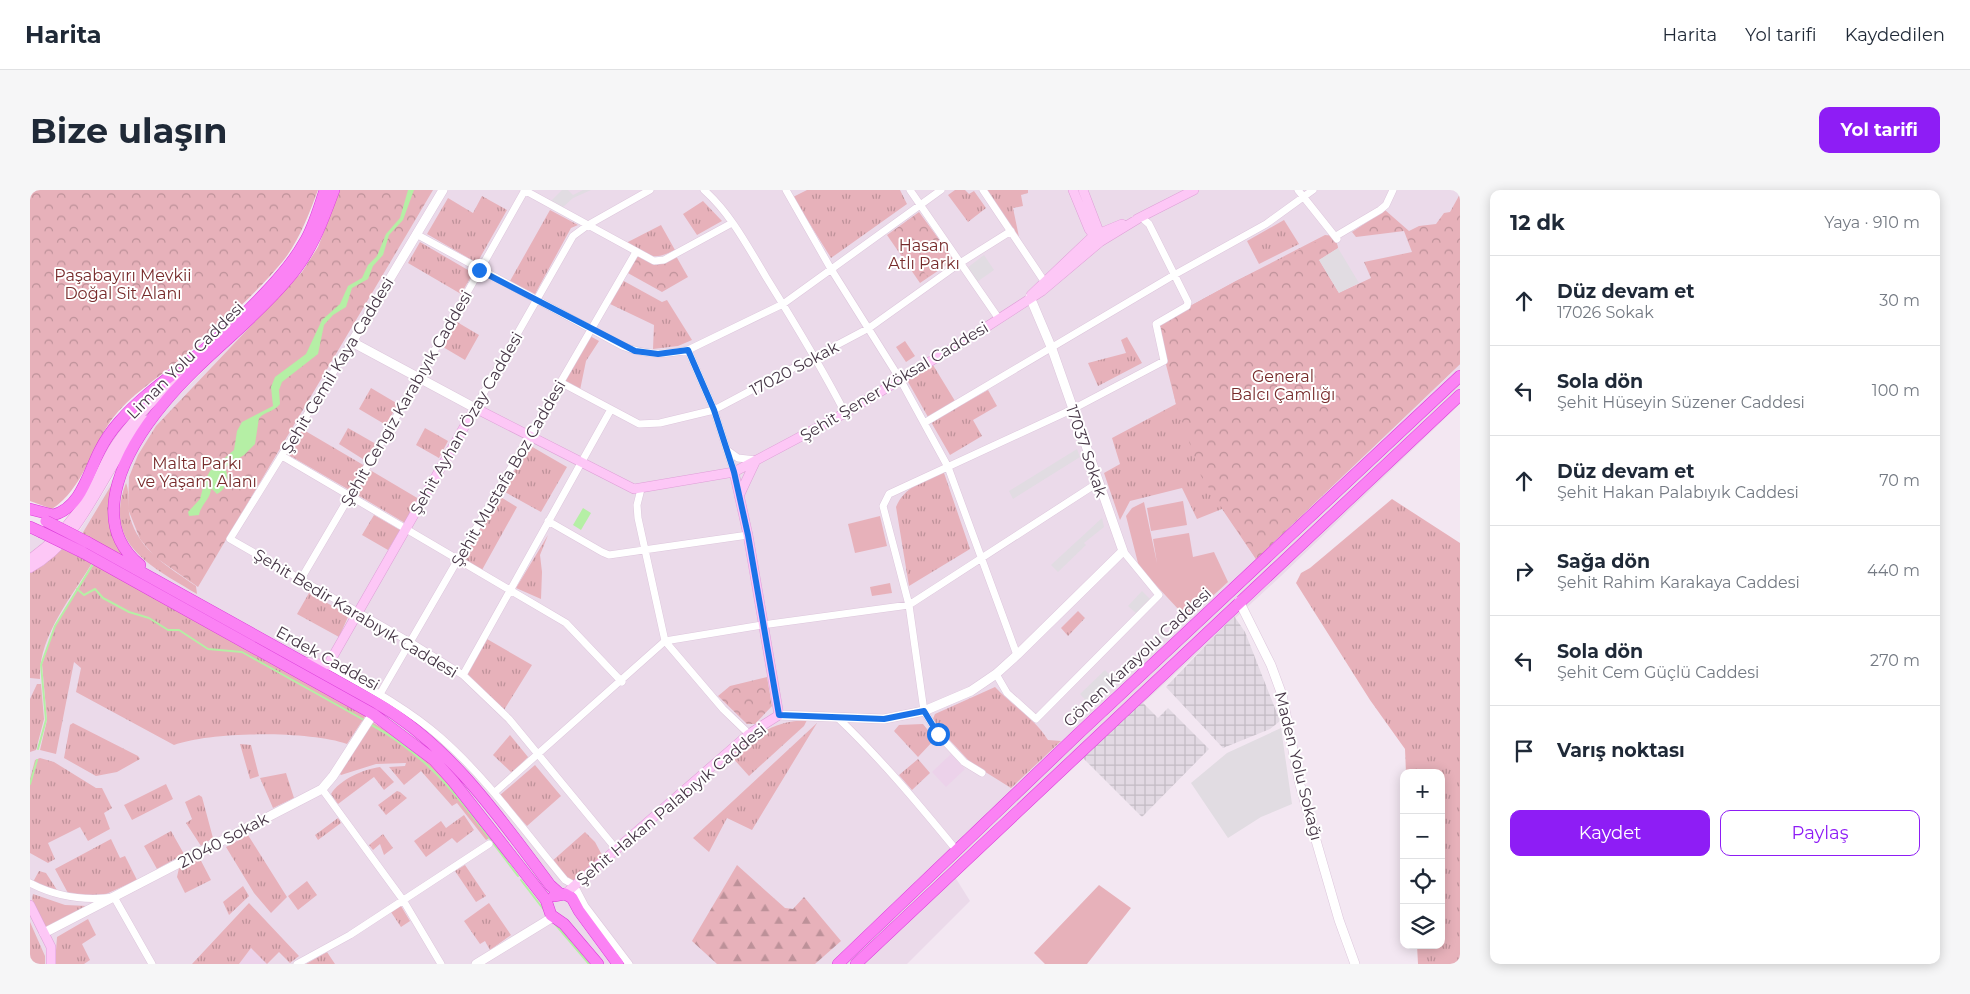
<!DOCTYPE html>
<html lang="tr">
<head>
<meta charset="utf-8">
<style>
  :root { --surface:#fff; --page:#f6f6f7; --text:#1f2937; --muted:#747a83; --line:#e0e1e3; --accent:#8e1df5 }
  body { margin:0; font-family:Montserrat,sans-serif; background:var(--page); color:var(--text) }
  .controls { position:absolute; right:15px; bottom:15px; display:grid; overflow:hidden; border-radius:10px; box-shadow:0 2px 12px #0003 }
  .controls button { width:45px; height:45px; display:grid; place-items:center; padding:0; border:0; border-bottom:1px solid var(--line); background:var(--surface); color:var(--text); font:25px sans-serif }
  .stop { position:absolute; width:15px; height:15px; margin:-11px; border:4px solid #1a73e8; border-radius:50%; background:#fff }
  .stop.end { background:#1a73e8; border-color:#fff; box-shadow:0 1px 5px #0008 }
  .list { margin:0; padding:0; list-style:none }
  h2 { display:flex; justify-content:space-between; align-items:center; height:65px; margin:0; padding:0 20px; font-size:21px }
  h2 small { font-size:16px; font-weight:400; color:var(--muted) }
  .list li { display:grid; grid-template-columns:32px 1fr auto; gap:15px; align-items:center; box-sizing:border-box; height:90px; padding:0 20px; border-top:1px solid var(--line) }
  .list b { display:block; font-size:19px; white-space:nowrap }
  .list p { margin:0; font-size:16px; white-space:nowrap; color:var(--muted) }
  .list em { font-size:16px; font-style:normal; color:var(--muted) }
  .actions { display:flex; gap:10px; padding:15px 20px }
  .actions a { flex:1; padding:11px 0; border:1px solid var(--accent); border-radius:10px; text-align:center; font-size:18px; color:var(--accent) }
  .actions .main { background:var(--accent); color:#fff }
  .icon { flex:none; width:28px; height:28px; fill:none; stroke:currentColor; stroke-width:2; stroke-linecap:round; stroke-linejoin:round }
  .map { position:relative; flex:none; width:1430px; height:774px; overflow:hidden; border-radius:10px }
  header { display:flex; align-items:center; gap:30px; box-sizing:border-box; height:70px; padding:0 25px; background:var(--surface); border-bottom:1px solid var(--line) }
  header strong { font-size:24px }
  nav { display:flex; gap:28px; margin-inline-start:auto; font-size:18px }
  .intro { display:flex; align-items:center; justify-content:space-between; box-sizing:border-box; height:120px; padding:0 30px }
  h1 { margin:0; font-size:35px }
  .button { padding:12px 22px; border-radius:10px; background:var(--accent); color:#fff; font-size:18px; font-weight:700 }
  main { display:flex; gap:30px; padding:0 30px }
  aside { flex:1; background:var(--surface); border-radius:10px; box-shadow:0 2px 12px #0003 }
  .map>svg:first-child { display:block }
  .residential { fill:#ebdaea }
  .industrial { fill:url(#industrial-grid) }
  .education { fill:#ecd2ea }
  .grass { fill:url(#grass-tufts) }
  .forest { fill:url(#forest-firs) }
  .park { fill:url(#park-crowns) }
  .garden { fill:#e7b1ba }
  .parking { fill:#e1dce2 }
  .water { fill:#b5efa5 }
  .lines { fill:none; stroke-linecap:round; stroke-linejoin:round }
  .stream { stroke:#b5efa5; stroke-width:2 }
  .minor-casing { stroke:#ddc7dc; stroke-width:8 }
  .tertiary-casing { stroke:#ddc7dc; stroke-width:10 }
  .secondary-casing { stroke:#dea0d7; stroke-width:10 }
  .trunk-casing { stroke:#da3bd9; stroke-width:12 }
  .minor { stroke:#fff; stroke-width:7 }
  .tertiary { stroke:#fff; stroke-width:9 }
  .secondary { stroke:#fdc7f6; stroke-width:9 }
  .trunk { stroke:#fb82f4; stroke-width:11 }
  .trunk-bridge-casing { stroke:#da3bd9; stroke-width:12; stroke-linecap:butt }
  .trunk-bridge { stroke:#fb82f4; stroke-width:11 }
  .route { stroke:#1a73e8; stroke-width:6 }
  .labels { text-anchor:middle; stroke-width:4; stroke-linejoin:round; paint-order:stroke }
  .park-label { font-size:16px; fill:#772b2b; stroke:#fff }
  .street-label { font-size:16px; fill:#463646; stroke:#fff }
</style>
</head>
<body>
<header>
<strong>Harita</strong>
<nav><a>Harita</a><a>Yol tarifi</a><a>Kaydedilen</a></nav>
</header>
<div class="intro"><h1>Bize ulaşın</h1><a class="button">Yol tarifi</a></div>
<main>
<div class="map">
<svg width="1430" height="774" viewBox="0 0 1430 774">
  <defs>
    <pattern id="industrial-grid" width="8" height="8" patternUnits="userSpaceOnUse" patternTransform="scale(1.25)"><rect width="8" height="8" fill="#e2d9e3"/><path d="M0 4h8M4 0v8" fill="none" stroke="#c3bbc4"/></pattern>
    <pattern id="grass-tufts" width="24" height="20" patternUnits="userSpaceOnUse" patternTransform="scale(1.25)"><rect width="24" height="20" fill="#e7b1ba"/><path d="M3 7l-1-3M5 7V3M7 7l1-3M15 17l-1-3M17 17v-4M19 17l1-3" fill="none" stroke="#bd9199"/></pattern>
    <pattern id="forest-firs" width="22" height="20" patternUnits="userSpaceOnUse" patternTransform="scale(1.25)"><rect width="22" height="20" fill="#e7b1ba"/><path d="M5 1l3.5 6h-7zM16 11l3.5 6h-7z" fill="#bd9199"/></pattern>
    <pattern id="park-crowns" width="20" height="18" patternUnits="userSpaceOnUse" patternTransform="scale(1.25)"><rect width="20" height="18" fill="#e7b1ba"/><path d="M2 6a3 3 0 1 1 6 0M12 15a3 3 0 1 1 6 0" fill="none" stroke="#bd9199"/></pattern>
  </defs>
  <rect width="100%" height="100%" fill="#f3e7f2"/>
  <!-- residential -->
  <path class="residential" d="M313 0H1430V214L1251 386 925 687 940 711 877 774H0V331L43 351 96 267 132 222 280 75Z"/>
  <!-- industrial -->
  <path class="industrial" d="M1204 426 1215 442 1250 531 1240 539 1193 558 1136 497Z
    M1109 509 1128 528 1138 518 1179 559 1112 627 1052 567Z"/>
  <!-- education -->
  <path class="education" d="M921 564 935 579 916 597 902 582Z
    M221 758 237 774H209Z"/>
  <!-- grass -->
  <path class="grass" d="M777 0H870L877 14 801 68 763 7Z
    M925 0H935L939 4 944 1 956 18 938 32 918 5Z
    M956 0H998V3L991 5 993 16 983 18 989 47Z
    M452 6 477 20 447 73 397 44 418 8 443 23Z
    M673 11 692 31 667 45 653 24Z
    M520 20 548 35 541 38 505 104 480 91Z
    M1254 30 1269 54 1229 74 1217 51Z
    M631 35 645 60C622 72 617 65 596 53Z
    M1295 45 1305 46 1308 58 1289 70 1308 103 1331 93 1333 97 1306 109 1284 74 1282 72H1273L1213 99 1148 142 1143 149V164L1175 249 1221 334C1244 340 1279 300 1294 284L1415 178V169L1430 152V174L1226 369 1192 319 1167 329 1152 298 1100 311 1090 330 1074 283 1090 274 1082 248 1146 214 1127 139 1129 133 1206 91Z
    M390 52 443 83 431 104 378 73Z
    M592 90 632 112 637 110 662 150 648 156 623 159 624 135 580 114Z
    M427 132 449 145 435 170 413 157Z
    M560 146 569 151 556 171 550 200 533 191Z
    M1097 147 1112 173 1068 196 1058 173 1096 163 1091 150Z
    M903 175 925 211 898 227 877 190Z
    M341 198 368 214 356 235 329 219Z
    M958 200 967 216 943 230 952 246 920 265 901 232Z
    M318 238 346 254 336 271 309 254Z
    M395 238 418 251 409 268 386 255Z
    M272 239 335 276 321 301 257 264Z
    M499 255 537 277 511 322 473 301Z
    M340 280 389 309 375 333 326 304Z
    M913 280 940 359 879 396 866 317C874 297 895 290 913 280Z
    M88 284C76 319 74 339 97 369L52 344Z
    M96 293C100 302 97 317 100 327 109 361 140 378 166 396L167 404C123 377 72 355 96 293Z
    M469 306 487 317 452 380 433 369Z
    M1362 309 1430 353V774H1388L1387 755H1411V583H1376L1375 559 1340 510 1266 393 1271 383 1280 378Z
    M344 325 370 340 358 360 332 345Z
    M518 345 510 365 512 382 511 409 486 398Z
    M32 359 62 373C41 408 8 447 10 489L0 488V383L14 375Z
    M64 374 336 525 317 554C279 541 181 541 144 555L46 502 51 478 44 472 26 564 10 560 17 530 12 474 25 436Z
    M279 403 317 424 318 427 309 447 267 424Z
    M1048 421 1055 428 1038 446 1031 438Z
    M457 449 502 475 474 520 437 485Z
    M7 494H11L14 529 6 560 0 562V509Z
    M965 497C982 515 1005 529 1018 550L1031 551 981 598 941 573 902 531 905 524Z
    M777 530 774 536 719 586 701 566C726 545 743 531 777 530Z
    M342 532 391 562 463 646 456 650 427 613 422 616 391 581 374 595 359 577 375 576 376 573 346 574 311 585 309 583Z
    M43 533 108 566 110 569 87 582 66 586 34 568 40 535Z
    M787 533 722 640 697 628 679 662 663 648Z
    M893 534 905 549 888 567 864 541 869 535Z
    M480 545 498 567 482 583 463 565Z
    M210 554 221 555 229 586 220 589Z
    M10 568 24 572 66 598H72L82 618 74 623 80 639 58 651 50 637 18 653 25 669 18 673 0 663V589L5 570Z
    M888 569 900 583 882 600 869 585Z
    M505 575 531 606 497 636 470 605Z
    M350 577 364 592 354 600 344 587 308 614 301 604C309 590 334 579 350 577Z
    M256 583 264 608 243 618 230 588Z
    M136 594 143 609 102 630 94 615Z
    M367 601 370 602 377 608 356 625 348 615Z
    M169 605 172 607 183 648 171 656 156 633 162 629 155 612Z
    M434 625 444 640 427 653 422 648 396 667 384 651 411 631 416 638Z
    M308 628 311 633 288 650 285 645Z
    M141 641 154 664 127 679 114 656Z
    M555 642 565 652 573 667 544 693 536 689 521 672Z
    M353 644 363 658 354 665 350 654 343 660 339 655Z
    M218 645 257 707 241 723 224 703 196 657Z
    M81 649 90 668 95 666 107 690 74 705H39L25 679Z
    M169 667 181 690 155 703 147 687 149 678Z
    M435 675 456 706 446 712 425 681Z
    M9 681 16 683 27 700 26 702 3 692Z
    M277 691 287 705 268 720 258 706Z
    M213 696 219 706 199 725 193 712Z
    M3 704 35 715 58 716 14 739 2 709Z
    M219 713 269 766 260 773 249 762 237 774 221 758 209 774H162Z
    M459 713 481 745 460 760 455 751 450 754 434 731Z
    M371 716 380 731 371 737 361 722Z
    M58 729 66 745 52 754 60 770 54 774H25L27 747Z
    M0 732 15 766V774H0Z
    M297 762 305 774H276Z"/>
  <!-- forest -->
  <path class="forest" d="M707 675 755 718 763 719 774 707 811 751 785 774H687L662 751Z"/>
  <!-- park -->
  <path class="park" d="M0 0H288C279 24 269 51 253 71 225 105 182 143 148 171 126 190 100 205 82 229 61 258 53 299 22 319L0 311Z
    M310 0H403L168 397 125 367 110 349 98 319 99 287 108 265 126 236 272 82 288 57Z
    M1430 4V174L1226 369 1171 286 1146 214 1129 133 1206 91 1300 45 1305 46 1308 58 1289 70 1309 103 1341 88 1334 72 1382 62 1374 41 1326 47 1322 42 1355 20 1379 41 1389 36 1406 34 1414 23 1420 22Z
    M889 22 924 70 890 93 857 45Z
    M607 66 627 75 646 66 658 87 632 102 596 82Z
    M737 487 742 516 725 534H717L688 506 700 496Z"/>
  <!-- garden -->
  <path class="garden" d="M909 55 920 70 897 86 886 71Z
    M875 151 885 166 876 172 866 157Z
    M1153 311 1157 335 1121 341 1117 318Z
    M1114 312 1127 373 1123 349 1159 343 1163 367 1184 362 1198 392 1164 423 1150 421 1109 377 1096 326 1102 318Z
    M850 326 857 356 825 363 818 334Z
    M860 393 862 403 842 406 840 397Z
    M1069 695 1101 718 1057 774H1015L1004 763Z"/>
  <!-- parking -->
  <path class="parking" d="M532 0H538L543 5 553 0H561L543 8 532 18 520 12Z
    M1308 58 1329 93 1309 103 1289 70Z
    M954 65 964 80 947 92 937 78Z
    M1047 259 1050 267 983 309 979 301Z
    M1072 328 1074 337 1054 353 1056 355 1028 382 1021 375Z
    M1112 401 1120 409 1106 423 1098 416Z
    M1133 443 1136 446 1061 516 1050 504 1075 480 1084 489Z
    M1251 538 1262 614 1231 627 1198 648 1161 593 1197 563Z"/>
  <!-- water -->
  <path class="water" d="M378 0H384L373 30 359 45 353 65 343 76 338 89 322 98 316 117 303 125 294 135 288 164 252 192 249 200 250 214C244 222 236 221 229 228L225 254 214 265 195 277C199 288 198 298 187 304L181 298C181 309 171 314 169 325L159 326 158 322 170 309 175 290 180 281 204 260 207 241 212 232 243 216 241 197 245 187 276 164 292 130 310 114 318 96 332 88 338 75 347 66 356 44 370 28Z
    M553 318 561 323 551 340 543 335Z"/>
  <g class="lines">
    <!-- stream -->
    <path class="stream" d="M47 399 54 405 65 399 73 408 99 422 119 428 138 440H149L178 459 212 462 334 530
      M340 534C395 564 424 601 461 650
      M8 559 16 530 11 475 25 436 63 374
      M0 594 7 570
      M463 653 488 686
      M491 690 514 720
      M525 734 559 774"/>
    <!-- minor casing -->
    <g class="minor-casing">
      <path id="minor" d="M494 0 624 71 634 70 702 33
        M674 0C701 24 718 57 736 87 764 132 791 176 815 223
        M756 0 801 79 870 189 918 277 987 465
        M880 0 969 129
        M953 0 1014 91
        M1268 0 1307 49
        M386 44 592 156C615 165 634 165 658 160L753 114 911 0
        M1306 46 1350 20 1356 15 1363 0
        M322 152 200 349 380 452 433 485 479 529 587 660
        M658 160 684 220 704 282
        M530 192 609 234 630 233 684 220 839 138 930 73 981 41
        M445 218 543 46 558 35 620 0
        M894 233 1144 85 1236 34 1283 0
        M697 260 708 268 726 270
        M252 266 536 433 592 492
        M611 299 607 315 608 328 635 451 693 519 719 544
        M518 331 572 362 579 365 718 345
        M271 389 389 188 495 0
        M298 475C337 497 377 518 410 547 458 589 494 641 535 690L544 695 555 716 599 774
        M966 484 977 503 1006 529 1129 405 1093 361
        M433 485 580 221
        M350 504 606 62
        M808 528C850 568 886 611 923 656
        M952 583 934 572 908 544 894 521 879 415 853 316 859 304 1043 219 1134 171 1126 134 1157 116 1158 112 1119 34 1111 27
        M292 599 373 710 411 774
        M465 602 635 451 732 435 879 415 1069 292
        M0 693C27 707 54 711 84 707L122 774
        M267 774 320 745 459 654"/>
    </g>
    <!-- tertiary casing -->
    <g class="tertiary-casing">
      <path id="tertiary" d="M413 0 322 152 445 218
        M1209 411 1241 475 1252 505 1270 595 1309 730 1325 774
        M749 525 854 529 894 521 941 501 966 484 987 465 1093 361 1022 159 1000 107
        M14 743 292 599 303 586 343 524
        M446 774 523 727"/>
    </g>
    <!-- secondary casing -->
    <g class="secondary-casing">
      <path id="secondary" d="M1043 0 1059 39 1067 50
        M1053 0 1071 47
        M1107 29 1164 0
        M1001 105 1063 46 1092 34
        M709 306 726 270
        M0 369C23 353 44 329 59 305 69 289 75 270 86 254 105 226 132 203 156 179
        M0 378C58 346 72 274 117 230
        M275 472 298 475 445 218 604 299 704 282 815 223 944 145 1012 101 1070 52 1111 27
        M535 704 719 544 749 525 718 345 704 282
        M0 715 21 757V774"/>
    </g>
    <!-- trunk casing -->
    <g class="trunk-casing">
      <path id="trunk" d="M0 319 23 325C51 318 58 283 70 260 75 250 82 240 89 232 116 201 151 180 182 153 210 130 257 84 274 53 284 37 289 17 295 0
        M0 337 11 342
        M57 352 345 512C420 555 469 627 520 695L530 704
        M52 362 343 524 404 570 423 591 516 710 521 725 534 734 568 774
        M110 375C55 330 98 256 134 213 171 168 220 134 257 90 281 63 292 33 304 0
        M524 706 535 704 542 708 549 721 588 774
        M808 774 1047 545 1430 186
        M826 774 1430 205"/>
    </g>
    <!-- minor -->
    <use href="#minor" class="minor"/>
    <!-- tertiary -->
    <use href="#tertiary" class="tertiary"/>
    <!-- secondary -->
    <use href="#secondary" class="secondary"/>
    <!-- trunk -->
    <use href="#trunk" class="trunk"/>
    <!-- trunk-bridge casing -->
    <g class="trunk-bridge-casing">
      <path id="trunk-bridge" d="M16 331 57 352
        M11 342 52 362"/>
    </g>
    <!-- trunk-bridge -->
    <use href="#trunk-bridge" class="trunk-bridge"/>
  </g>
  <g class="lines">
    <!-- route -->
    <path class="route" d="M449 80 605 161 628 164 658 160 684 220 704 282 718 345 749 525 854 529 894 521 908 544"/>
  </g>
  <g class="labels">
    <!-- park labels -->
    <g class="park-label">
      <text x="894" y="61">Hasan<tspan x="894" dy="18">Atlı Parkı</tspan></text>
      <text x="93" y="91">Paşabayırı Mevkii<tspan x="93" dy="18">Doğal Sit Alanı</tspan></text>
      <text x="1253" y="192">General<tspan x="1253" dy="18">Balcı Çamlığı</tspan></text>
      <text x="167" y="279">Malta Parkı<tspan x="167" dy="18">ve Yaşam Alanı</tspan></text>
    </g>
    <!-- street labels -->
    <g class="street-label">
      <text transform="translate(155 170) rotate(-45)" y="6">Liman Yolu Caddesi</text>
      <text transform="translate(307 175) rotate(-59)" y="6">Şehit Cemil Kaya Caddesi</text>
      <text transform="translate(764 178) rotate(-28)" y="6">17020 Sokak</text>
      <text transform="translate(864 191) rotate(-31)" y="6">Şehit Şener Köksal Caddesi</text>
      <text transform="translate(376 208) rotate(-60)" y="6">Şehit Cengiz Karabıyık Caddesi</text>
      <text transform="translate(436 233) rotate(-60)" y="6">Şehit Ayhan Özay Caddesi</text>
      <text transform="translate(1057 261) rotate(71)" y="6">17037 Sokak</text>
      <text transform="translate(478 283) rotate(-60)" y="6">Şehit Mustafa Boz Caddesi</text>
      <text transform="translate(326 423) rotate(31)" y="6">Şehit Bedir Karabıyık Caddesi</text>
      <text transform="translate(1107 467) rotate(-43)" y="6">Gönen Karayolu Caddesi</text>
      <text transform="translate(298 468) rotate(29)" y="6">Erdek Caddesi</text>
      <text transform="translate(1269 576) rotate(76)" y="6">Maden Yolu Sokağı</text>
      <text transform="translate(641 614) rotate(-40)" y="6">Şehit Hakan Palabıyık Caddesi</text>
      <text transform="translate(193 650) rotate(-28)" y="6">21040 Sokak</text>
    </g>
  </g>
</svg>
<div class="controls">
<button>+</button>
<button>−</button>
<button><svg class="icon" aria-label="locate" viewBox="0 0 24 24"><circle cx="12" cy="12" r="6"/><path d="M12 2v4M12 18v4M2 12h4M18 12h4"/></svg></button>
<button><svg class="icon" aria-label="layers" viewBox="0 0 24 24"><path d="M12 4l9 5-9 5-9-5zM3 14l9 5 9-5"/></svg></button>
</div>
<div class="stop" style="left:908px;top:544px"></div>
<div class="stop end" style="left:449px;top:80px"></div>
</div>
<aside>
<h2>12 dk<small>Yaya · 910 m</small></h2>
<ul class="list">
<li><svg class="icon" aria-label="ahead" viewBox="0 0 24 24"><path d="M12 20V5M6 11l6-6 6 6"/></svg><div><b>Düz devam et</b><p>17026 Sokak</p></div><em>30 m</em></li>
<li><svg class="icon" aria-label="left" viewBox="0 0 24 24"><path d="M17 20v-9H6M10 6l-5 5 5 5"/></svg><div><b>Sola dön</b><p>Şehit Hüseyin Süzener Caddesi</p></div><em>100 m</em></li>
<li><svg class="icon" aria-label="ahead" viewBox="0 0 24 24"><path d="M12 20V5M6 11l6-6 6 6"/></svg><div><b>Düz devam et</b><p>Şehit Hakan Palabıyık Caddesi</p></div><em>70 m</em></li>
<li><svg class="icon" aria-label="right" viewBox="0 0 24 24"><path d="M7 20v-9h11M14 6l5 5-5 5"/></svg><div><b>Sağa dön</b><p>Şehit Rahim Karakaya Caddesi</p></div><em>440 m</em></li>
<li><svg class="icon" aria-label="left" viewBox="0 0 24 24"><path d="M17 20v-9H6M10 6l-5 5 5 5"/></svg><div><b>Sola dön</b><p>Şehit Cem Güçlü Caddesi</p></div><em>270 m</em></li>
<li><svg class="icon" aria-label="arrive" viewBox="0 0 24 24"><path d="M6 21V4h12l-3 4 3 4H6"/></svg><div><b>Varış noktası</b></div></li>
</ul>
<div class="actions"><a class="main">Kaydet</a><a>Paylaş</a></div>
</aside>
</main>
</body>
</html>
